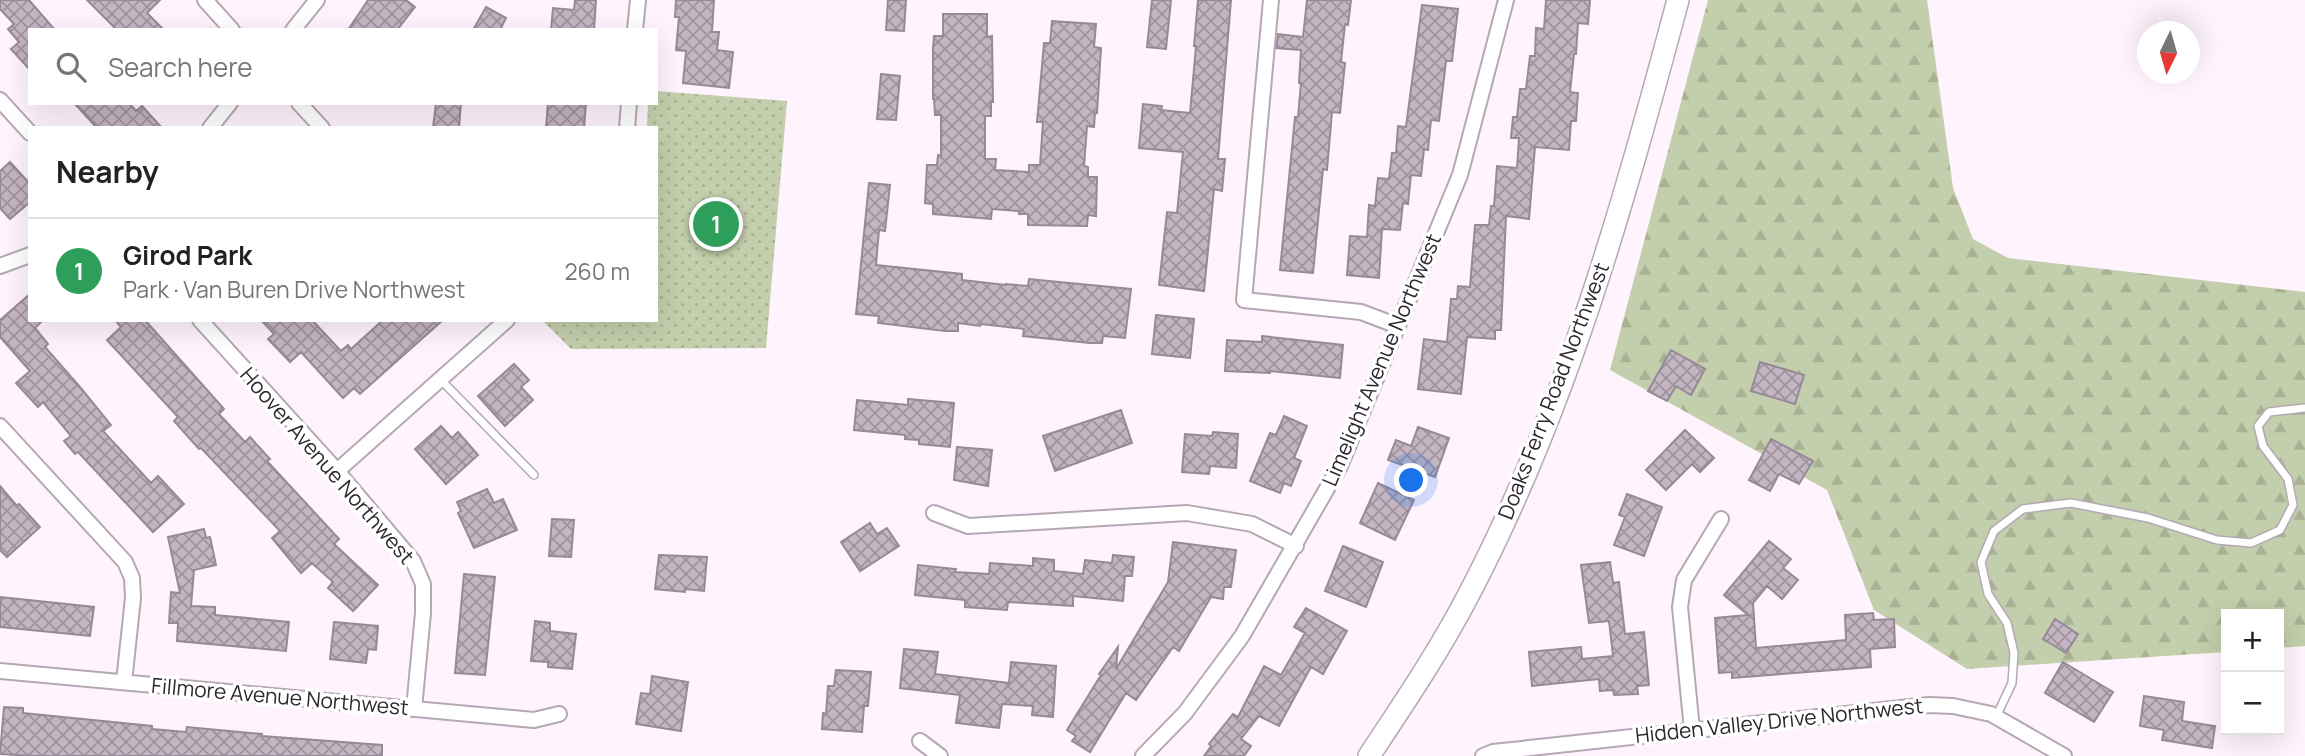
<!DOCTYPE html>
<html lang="en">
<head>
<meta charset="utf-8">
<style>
  :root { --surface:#fff; --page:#f2f2f2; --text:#222; --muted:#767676; --line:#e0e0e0; --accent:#357689 }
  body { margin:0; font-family:Manrope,sans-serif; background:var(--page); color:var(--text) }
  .controls { position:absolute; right:21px; bottom:21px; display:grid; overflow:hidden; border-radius:0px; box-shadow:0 7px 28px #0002 }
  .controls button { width:63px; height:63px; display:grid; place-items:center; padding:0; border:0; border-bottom:2px solid var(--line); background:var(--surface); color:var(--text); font:35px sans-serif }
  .compass { position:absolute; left:2137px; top:21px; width:63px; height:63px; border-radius:50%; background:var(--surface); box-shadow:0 7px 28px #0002; rotate:185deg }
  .you { position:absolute; left:1412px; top:481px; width:24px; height:24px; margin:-18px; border:5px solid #fff; border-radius:50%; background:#1a73e8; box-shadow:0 0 0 10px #1a73e833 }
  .badge { display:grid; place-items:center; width:46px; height:46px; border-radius:50%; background:var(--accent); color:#fff; font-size:23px; font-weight:700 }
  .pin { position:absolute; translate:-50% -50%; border:4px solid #fff; box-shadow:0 2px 7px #0006 }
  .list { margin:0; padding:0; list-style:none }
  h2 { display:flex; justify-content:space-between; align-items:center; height:91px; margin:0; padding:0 28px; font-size:30px }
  h2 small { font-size:23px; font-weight:400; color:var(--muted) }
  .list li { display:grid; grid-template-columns:46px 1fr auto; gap:21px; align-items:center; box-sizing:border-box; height:105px; padding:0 28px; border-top:2px solid var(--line) }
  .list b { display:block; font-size:26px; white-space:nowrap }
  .list p { margin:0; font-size:23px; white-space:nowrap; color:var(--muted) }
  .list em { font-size:23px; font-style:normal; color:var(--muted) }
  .icon { flex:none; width:38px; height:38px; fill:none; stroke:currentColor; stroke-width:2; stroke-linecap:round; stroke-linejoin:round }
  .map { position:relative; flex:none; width:2305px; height:756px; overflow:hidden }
  .search { position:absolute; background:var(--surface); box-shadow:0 7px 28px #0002; left:28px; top:28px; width:630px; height:77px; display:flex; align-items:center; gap:18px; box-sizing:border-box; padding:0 24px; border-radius:0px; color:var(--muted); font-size:26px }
  .panel { position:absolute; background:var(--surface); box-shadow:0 7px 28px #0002; left:28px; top:126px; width:630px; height:196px; border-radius:0px }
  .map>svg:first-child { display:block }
  .forest { fill:url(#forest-firs) }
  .park { fill:url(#park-dots) }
  .building { fill:url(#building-cross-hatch); stroke:#978a97; stroke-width:2 }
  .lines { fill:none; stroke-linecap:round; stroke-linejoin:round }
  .service-casing { stroke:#b5a8b5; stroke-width:10 }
  .minor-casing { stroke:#b5a8b5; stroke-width:18 }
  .secondary-casing { stroke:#b5a8b5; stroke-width:24 }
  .service { stroke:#fff; stroke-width:7 }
  .minor { stroke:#fff; stroke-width:14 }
  .secondary { stroke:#fff; stroke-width:21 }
  .labels { text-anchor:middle; stroke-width:7; stroke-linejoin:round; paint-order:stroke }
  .street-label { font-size:21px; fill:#2e282e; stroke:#fff }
</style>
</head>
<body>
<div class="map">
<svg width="2305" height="756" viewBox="0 0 2305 756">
  <defs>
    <pattern id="forest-firs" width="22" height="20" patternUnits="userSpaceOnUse" patternTransform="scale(1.75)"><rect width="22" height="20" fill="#c3ceac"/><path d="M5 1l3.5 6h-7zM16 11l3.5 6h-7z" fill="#a8b194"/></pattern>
    <pattern id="park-dots" width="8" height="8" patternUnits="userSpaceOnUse" patternTransform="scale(1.75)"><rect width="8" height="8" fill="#c3ceac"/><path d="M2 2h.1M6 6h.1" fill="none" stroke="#a8b194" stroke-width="1.8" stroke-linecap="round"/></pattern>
    <pattern id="building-cross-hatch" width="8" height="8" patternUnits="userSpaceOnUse" patternTransform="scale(1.75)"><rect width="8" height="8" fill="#c3b5c2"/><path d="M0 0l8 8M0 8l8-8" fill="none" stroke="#9f939e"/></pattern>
  </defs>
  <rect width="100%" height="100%" fill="#fff3fe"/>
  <!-- forest -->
  <path class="forest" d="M1708 0H1927L1953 188 1973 239 2008 258 2305 292V646L2279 648V614H2226V652L1967 669 1874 610 1827 490 1610 370Z"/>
  <!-- park -->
  <path class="park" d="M656 91 787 101 766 348 571 349 542 320H656V128H647L648 103H656Z"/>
  <!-- building -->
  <path class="building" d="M0 0H29L55 30H30V70L11 49 19 42 8 29 14 24 0 9Z
    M87 0H160L147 13 164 30H117Z
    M368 0H406L415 7 397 30H348Z
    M575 0H596L594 30H551L553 8 574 10Z
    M676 0H714L712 32H719L717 50 733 52 729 88 683 83 686 51 676 50 679 17H675Z
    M888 0H906L904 31 886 30Z
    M1152 0H1171L1166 49 1147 47Z
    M1198 0H1231L1218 159H1225L1222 191 1214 189 1204 291 1159 285 1167 212 1177 213 1183 152 1139 148 1143 104 1162 106 1161 110 1190 113 1196 46H1194Z
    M1307 0H1351L1348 25 1345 24 1341 62 1345 63 1340 113 1332 112 1327 170 1323 169 1313 273 1280 270 1295 117H1298L1301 83H1299L1301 50 1276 48 1278 34 1303 37Z
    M1546 0H1590L1588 24 1578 23 1576 54H1574L1570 92 1578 93 1576 121H1571L1569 150 1535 147 1529 219 1506 216 1501 330H1495V339L1467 337 1461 394 1418 389 1424 339 1447 342 1451 299H1457L1458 286 1470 287 1475 225H1489L1491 206H1494L1497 166 1517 168 1519 138H1511L1513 117H1517L1520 89H1526L1530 56H1535L1536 28 1544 29Z
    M1422 5 1458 9 1452 61H1446L1439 121 1431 120 1428 150 1424 149 1421 176 1411 175 1408 204 1403 203 1400 230 1382 229 1379 278 1347 275 1350 236 1367 237 1369 205 1375 206 1378 178 1389 179 1392 153H1396L1398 126 1406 127Z
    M486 7 506 18 500 30H473Z
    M943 14H987V37L992 36 993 102H991V116H985V159H996L995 170 1029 172V165H1040L1043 122H1037L1044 43H1050L1052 21 1096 24 1094 47 1101 48 1097 113 1095 112 1094 127 1087 126 1084 166 1088 167V177H1097L1096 216 1088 215 1087 226 1028 225V214H1019V211L992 209 991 219 933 214V204L925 203 927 165H937L938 155 941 156V115H935L934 99H933V49L934 36H943Z
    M881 74 900 76 896 120 877 119Z
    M74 103H129L136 111 142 106 162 128H97Z
    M436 103H461L459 128H433Z
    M548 103H586L584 128H546Z
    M10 162 30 184V202L10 219 0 208V171Z
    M869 183 890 185 885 231 879 230 876 265 962 274V280L1006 285V284L1028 286 1029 279 1131 289 1125 338 1103 336 1102 343H1090L1023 336 1024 329 981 324 980 326 958 323V331H945L878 323 879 316 856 314Z
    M30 294V320H43L35 328 48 344 45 347 80 387 111 425 103 431 151 483 158 476 184 504 153 532 78 452 75 454 64 441 71 436 43 402 38 407 16 383 30 371 0 337V320Z
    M1156 315 1194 319 1190 358 1152 354Z
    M115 320H145L224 409 219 414 245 442 250 437 270 459 267 461 339 539 334 544 378 585 353 611 328 588 333 582 312 563 301 573 272 538 280 531 201 448 199 449 174 421 178 417 107 340 121 327Z
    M261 320H312L341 351 348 345 351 349 383 320H443L360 394 354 388 343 398 301 352 290 362 268 339 274 334Z
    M1262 336 1343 345 1340 378 1270 371V373L1225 371 1227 340 1262 342Z
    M1671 350 1705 369 1691 395 1676 386 1667 401 1648 391Z
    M1760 362 1804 375 1795 404 1751 391Z
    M514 364 529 380 521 387 533 400 505 426 478 396Z
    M908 399 954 403 950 447 919 444V440L905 439V435L854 430 857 400 908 405Z
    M1121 410 1132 443 1055 471 1043 436Z
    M1284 416 1307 426 1294 458 1301 461 1291 486 1284 483 1280 493 1250 481 1270 433 1276 435Z
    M441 426 452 438 458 432 478 455 446 484 415 449Z
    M1418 427 1449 438 1435 477 1388 460 1396 440 1411 446Z
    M1685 430 1714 458 1700 472 1692 464 1666 490 1646 470Z
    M1213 432 1238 434 1236 468 1210 466 1209 474 1182 472 1185 434 1212 436Z
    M1771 439 1813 461 1799 484 1779 474 1770 491 1749 480Z
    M957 447 992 450 988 486 954 480Z
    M1378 483 1414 500 1395 540 1360 523Z
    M0 486 17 506 19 504 40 527 7 557 0 550Z
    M487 489 494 503 503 499 517 530 474 548 458 513 461 511 457 502Z
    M1627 494 1662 507 1644 556 1614 545 1625 517 1619 515Z
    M552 519 574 520 571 557 549 556Z
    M870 523 877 534 887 528 899 546 860 571 841 542Z
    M204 529 206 538 210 537 216 565 194 570 191 606 215 607V615L289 622 286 651 177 641 178 623H169L171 592 180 593 168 537Z
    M1769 541 1791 559 1783 568 1798 580 1782 599 1767 586 1753 603 1756 648 1846 640 1845 615 1873 613 1874 620 1894 619 1895 647 1870 649 1871 667 1732 678V672L1719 673 1715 618 1748 615 1724 595Z
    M1173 542 1236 550 1231 587H1224L1223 599 1211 597 1179 651 1173 647 1136 700 1126 693 1090 752 1072 741 1076 736 1067 730 1101 675 1099 674 1118 647 1116 669 1168 582Z
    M1343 546 1383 562 1366 607 1325 591Z
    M659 555 707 557 704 591 685 589V592L655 589Z
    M1113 555 1134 557 1132 576H1125L1123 601 1073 596V606L1008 602 1007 610 965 607V600L915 595 918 565 956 569 955 572 989 574 990 563 1033 566V558L1054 560V571L1083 574 1085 560 1112 563Z
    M1610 562 1613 583 1619 582 1625 634 1644 632 1649 685 1637 686 1638 694 1614 695 1613 690 1600 691 1599 679 1532 686 1529 652 1581 647 1582 659 1613 656 1609 621 1589 623 1581 565Z
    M464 574 495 577 485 675 455 673Z
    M0 597 94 607 90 636 0 627Z
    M1306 608 1347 631 1323 674 1311 667 1279 726 1259 716 1241 739 1251 746 1244 756H1204L1211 746 1209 744 1233 714 1238 717 1264 666 1281 675 1305 633 1294 627Z
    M2055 619 2078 634 2066 653 2043 639Z
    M535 621 550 623V631L576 634 572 669 548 667V662L531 661Z
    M334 622 378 626 376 650 368 649 366 663 330 659Z
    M904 649 938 652 935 674 1009 683 1011 662 1056 666 1053 717 1032 715 1033 706 1002 704 999 728 956 723 960 695 900 688Z
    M2063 662 2113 692 2094 722 2045 693Z
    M836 670 871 672 868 706H864L862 732 822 729 823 713 826 714 828 686H834Z
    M652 676 688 682 681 731 636 724 641 693 650 694Z
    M2144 696 2184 702 2182 721 2215 726 2212 748 2162 740 2164 730 2140 726Z
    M4 707 23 708V713L152 726V729L186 732 187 727 262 734V736L382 745V756H33L0 754Z"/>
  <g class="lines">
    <!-- service casing -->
    <g class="service-casing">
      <path id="service" d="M440 379 534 475
        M1996 717 2012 683 2014 653 2007 623 1988 594 1981 562 1994 531 2023 509 2071 503 2148 518 2217 540 2251 543 2280 530 2293 505 2288 479 2263 446 2258 426 2269 412 2305 408"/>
    </g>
    <!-- minor casing -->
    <g class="minor-casing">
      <path id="minor" d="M205 0 232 30
        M1271 0 1244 300 1361 312 1398 326
        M293 30 317 0
        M635 30 638 0
        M0 100 30 133
        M299 103 322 128
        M210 128 230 103
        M627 128 629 103
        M0 266 30 255
        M200 320 337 471 413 561 423 584V613L414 709
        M0 426 125 562 132 578 133 598 124 682
        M337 471 507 320
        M934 513 968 526 1187 513 1252 524 1296 546
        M0 671 534 720 559 714
        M1692 730 1680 607 1684 580 1721 519
        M920 741 940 756
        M1143 756 1185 713 1242 636 1340 466 1460 175 1506 0
        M1483 756 1493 752 1929 705 1953 706 1991 714 2064 756"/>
    </g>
    <!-- secondary casing -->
    <g class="secondary-casing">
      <path id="secondary" d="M1369 756C1404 703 1440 650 1469 594 1567 407 1624 202 1678 0"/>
    </g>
    <!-- service -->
    <use href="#service" class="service"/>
    <!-- minor -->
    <use href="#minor" class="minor"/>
    <!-- secondary -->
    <use href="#secondary" class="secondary"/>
  </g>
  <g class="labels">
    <!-- street labels -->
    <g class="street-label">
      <text transform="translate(1382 360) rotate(-67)" y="7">Limelight Avenue Northwest</text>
      <text transform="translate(1554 391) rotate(-69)" y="7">Doaks Ferry Road Northwest</text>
      <text transform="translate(327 466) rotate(49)" y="7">Hoover Avenue Northwest</text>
      <text transform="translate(280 697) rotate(5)" y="7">Fillmore Avenue Northwest</text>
      <text transform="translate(1779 721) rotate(-6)" y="7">Hidden Valley Drive Northwest</text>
    </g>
  </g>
</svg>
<div class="controls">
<button>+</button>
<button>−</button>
</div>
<svg class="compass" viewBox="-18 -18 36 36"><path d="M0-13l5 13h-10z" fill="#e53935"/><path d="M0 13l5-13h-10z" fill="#767676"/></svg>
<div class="you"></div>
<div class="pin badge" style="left:716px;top:224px;background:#2e9e5b">1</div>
<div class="search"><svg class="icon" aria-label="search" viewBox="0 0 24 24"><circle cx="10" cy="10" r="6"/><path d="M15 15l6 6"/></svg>Search here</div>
<section class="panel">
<h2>Nearby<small></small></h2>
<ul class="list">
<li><span class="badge" style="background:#2e9e5b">1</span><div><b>Girod Park</b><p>Park · Van Buren Drive Northwest</p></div><em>260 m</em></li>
</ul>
</section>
</div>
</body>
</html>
